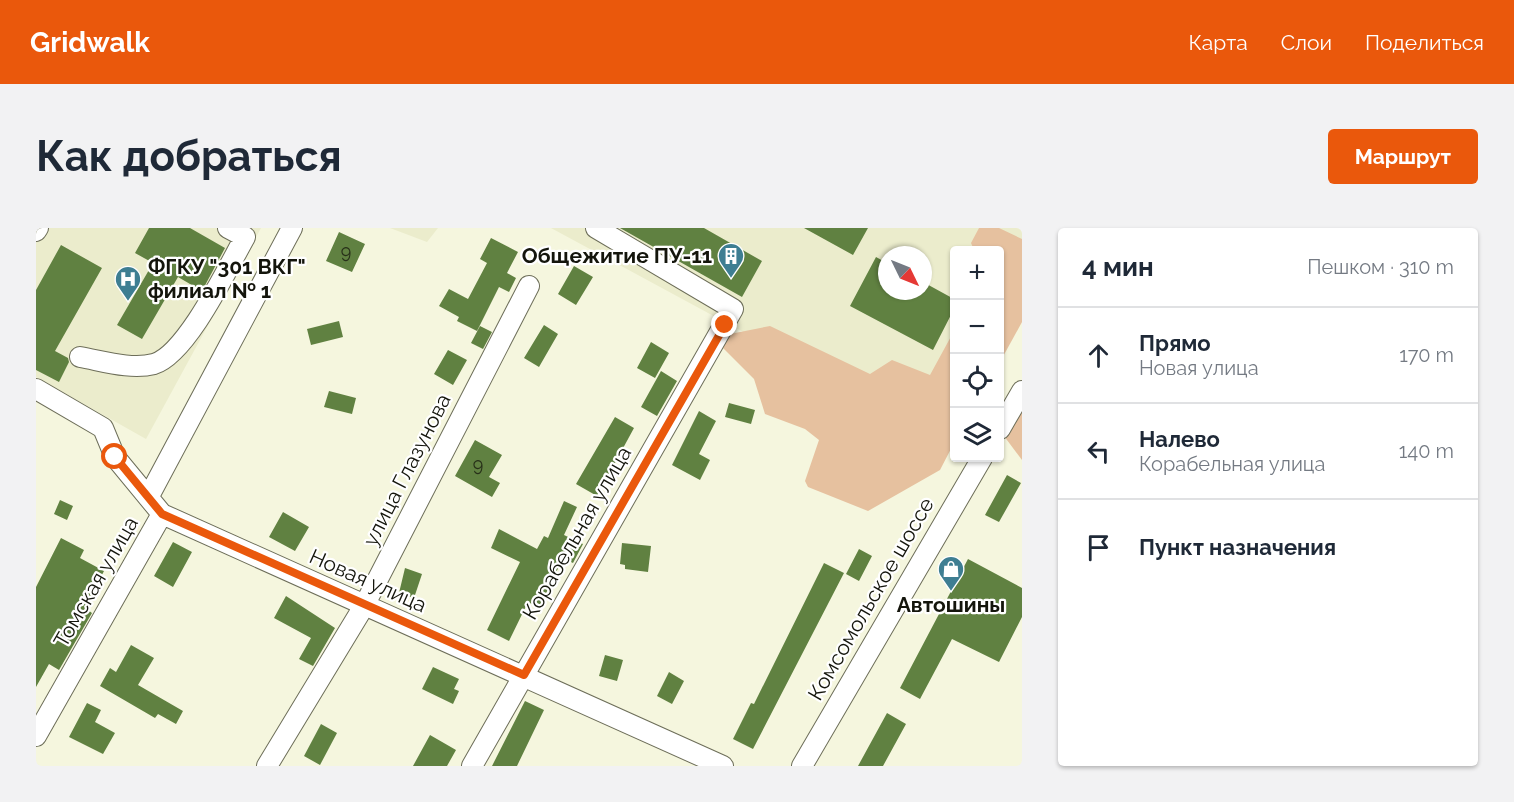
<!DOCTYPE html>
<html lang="ru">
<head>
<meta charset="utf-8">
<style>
  :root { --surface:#fff; --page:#f2f2f3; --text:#1f2937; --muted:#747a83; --line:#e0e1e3; --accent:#ea580c }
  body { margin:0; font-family:Raleway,sans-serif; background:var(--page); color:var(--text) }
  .controls { position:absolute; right:18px; top:18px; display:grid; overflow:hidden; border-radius:6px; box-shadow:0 2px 4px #0004 }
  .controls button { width:54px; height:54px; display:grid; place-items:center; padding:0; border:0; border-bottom:2px solid var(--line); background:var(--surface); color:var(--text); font:30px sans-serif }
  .compass { position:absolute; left:842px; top:18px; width:54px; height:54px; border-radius:50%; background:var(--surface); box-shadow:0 2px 4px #0004; rotate:133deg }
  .stop { position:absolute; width:18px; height:18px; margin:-14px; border:4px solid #ea580c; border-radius:50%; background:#fff }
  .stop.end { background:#ea580c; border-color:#fff; box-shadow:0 2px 6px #0008 }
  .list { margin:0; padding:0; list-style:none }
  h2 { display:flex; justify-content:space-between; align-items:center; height:78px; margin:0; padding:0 24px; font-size:26px }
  h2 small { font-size:20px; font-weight:400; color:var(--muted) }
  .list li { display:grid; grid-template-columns:39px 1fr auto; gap:18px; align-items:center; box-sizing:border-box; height:96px; padding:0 24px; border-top:2px solid var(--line) }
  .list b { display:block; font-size:22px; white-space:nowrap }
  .list p { margin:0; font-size:20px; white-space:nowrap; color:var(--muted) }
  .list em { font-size:20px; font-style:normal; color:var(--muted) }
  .icon { flex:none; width:33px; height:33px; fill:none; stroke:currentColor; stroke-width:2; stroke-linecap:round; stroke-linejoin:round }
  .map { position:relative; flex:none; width:986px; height:538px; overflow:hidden; border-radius:6px }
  header { display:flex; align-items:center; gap:36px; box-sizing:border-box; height:84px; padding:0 30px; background:var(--accent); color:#fff }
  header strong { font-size:28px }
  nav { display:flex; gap:33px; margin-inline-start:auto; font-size:21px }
  .intro { display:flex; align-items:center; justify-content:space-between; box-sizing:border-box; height:144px; padding:0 36px }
  h1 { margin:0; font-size:42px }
  .button { padding:15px 27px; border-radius:6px; background:var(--accent); color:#fff; font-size:21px; font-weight:700 }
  main { display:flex; gap:36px; padding:0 36px }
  aside { flex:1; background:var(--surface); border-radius:6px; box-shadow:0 2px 4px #0004 }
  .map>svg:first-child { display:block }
  .built { fill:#ebeccc; fill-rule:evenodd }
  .green { fill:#e6c19f }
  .building { fill:#608141 }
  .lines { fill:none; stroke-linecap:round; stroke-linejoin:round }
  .minor-casing { stroke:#6d6e59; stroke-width:22 }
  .minor { stroke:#fff; stroke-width:20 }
  .route { stroke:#ea580c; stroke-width:8 }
  .labels { text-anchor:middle; stroke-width:4.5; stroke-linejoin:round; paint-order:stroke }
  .number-label { font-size:18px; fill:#273019 }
  .poi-label { font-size:21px; font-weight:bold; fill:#14150c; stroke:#fff; text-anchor:end }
  .street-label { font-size:21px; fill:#14150c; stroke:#fff }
</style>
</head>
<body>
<header>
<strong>Gridwalk</strong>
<nav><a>Карта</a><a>Слои</a><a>Поделиться</a></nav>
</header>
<div class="intro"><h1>Как добраться</h1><a class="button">Маршрут</a></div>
<main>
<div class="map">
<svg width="986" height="538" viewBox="0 0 986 538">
  <rect width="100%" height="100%" fill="#f5f6de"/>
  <!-- built -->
  <path class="built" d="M0 0H225L110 211 0 149Z
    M354 0H402L391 14Z
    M515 0H986V36L964 22H918V163L896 206ZM851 27H887V63H851Z"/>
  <!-- green -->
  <path class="green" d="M943 0H963L986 11V94L964 134V22H938L935 15Z
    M734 98 834 146 856 132 894 147 918 103V215L904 242 832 283 772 259 769 253 783 212 769 201 729 186 718 151 687 120 694 106Z
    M986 181V232L968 208Z"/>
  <!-- building -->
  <path class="building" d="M113 0H154L189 20 166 63 142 49 106 111 81 97 117 35 99 25Z
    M584 0H668L726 33 706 69Z
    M768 0H832L817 27Z
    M303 4 329 16 316 44 290 33Z
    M455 10 482 24 471 45 480 50 473 64 463 59 441 103 421 93 423 89 403 78 413 61 432 71 451 35 444 31Z
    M25 17 66 40 19 123 32 130 33 134 23 154 0 142V62Z
    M840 29 851 35V63H887V54L918 71V81L897 122 814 78Z
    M538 38 557 49 540 77 522 66Z
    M303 93 307 109 275 117 271 101Z
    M508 97 522 106 503 139 488 130Z
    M444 98 456 104 447 121 435 115Z
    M615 114 633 125 619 150 601 140Z
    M412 122 431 132 417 157 398 146Z
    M625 143 641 153 621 188 605 179Z
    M293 163 320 170 316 186 288 179Z
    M693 175 719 182 715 196 689 189Z
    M663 183 680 193 663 226 674 232 664 252 636 237Z
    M579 189 598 200 561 268 540 256Z
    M439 212 466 227 453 249 464 255 456 269 419 248Z
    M971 247 985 255 963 294 949 287Z
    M24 272 37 278 31 292 18 286Z
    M528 273 541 279 528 307 547 316 537 335 527 330 503 380 492 374 473 413 451 402 484 334 455 320 463 301 501 321 508 308 512 310Z
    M247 284 273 299 259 323 233 309Z
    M25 310 48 322 44 330 68 343 49 380 56 385 23 442 13 436 0 459V359Z
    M137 314 156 324 137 359 118 348Z
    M586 315 615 318 612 344 589 341V337L584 336Z
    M823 321 836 328 823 353 810 346Z
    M932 331 986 360V389L963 434 916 411 884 471 864 460Z
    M788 335 808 345 717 521 697 511 715 475 718 476Z
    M369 340 386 346 378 370 363 365Z
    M250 368 299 400 277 438 263 431 275 410 238 390Z
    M95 417 118 430 102 457 147 483 140 496 122 486 119 490 64 458 74 440 80 444Z
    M569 427 587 432 581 453 563 448Z
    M397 439 423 451 418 461 423 463 417 476 386 461Z
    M633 444 648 453 636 476 621 468Z
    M489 473 508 482 481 538H456Z
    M51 475 65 482 59 494 79 505 67 526 33 509Z
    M851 485 870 496 847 538H822Z
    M285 496 301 505 284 537 268 528Z
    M394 507 420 522 411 538H377Z"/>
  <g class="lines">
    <!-- minor casing -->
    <g class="minor-casing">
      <path id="minor" d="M0 3 2 0
        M44 129C67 133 95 142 118 136 151 126 192 39 209 9L192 0
        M0 161 67 200 79 229 126 286 687 538
        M964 201 986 163
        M113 268 256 0
        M0 508 126 286
        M231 538 328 378 493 58
        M436 538 697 81 560 0
        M766 538 946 230"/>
    </g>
    <!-- minor -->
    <use href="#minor" class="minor"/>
  </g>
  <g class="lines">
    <!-- route -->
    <path class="route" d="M79 229 126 286 488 447 689 97"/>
  </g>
  <!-- icons -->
  <defs>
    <g id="building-pin" transform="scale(1.35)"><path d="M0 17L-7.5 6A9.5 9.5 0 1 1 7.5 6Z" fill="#3e7e92" stroke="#fff"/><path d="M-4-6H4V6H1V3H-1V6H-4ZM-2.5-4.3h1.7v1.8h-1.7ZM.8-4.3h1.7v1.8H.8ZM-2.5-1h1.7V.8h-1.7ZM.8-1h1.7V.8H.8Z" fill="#fff"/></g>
    <g id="hospital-pin" transform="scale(1.35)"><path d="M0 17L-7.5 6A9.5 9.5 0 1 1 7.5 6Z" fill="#3e7e92" stroke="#fff"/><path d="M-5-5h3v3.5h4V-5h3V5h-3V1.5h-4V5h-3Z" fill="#fff"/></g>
    <g id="shop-pin" transform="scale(1.35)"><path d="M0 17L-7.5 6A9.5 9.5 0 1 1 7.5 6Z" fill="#3e7e92" stroke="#fff"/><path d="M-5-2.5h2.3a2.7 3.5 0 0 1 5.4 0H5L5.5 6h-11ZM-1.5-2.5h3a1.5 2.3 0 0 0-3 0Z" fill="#fff"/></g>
  </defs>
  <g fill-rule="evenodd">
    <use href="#building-pin" x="695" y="28"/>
    <use href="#hospital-pin" x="92" y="51"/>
    <use href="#shop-pin" x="915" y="341"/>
  </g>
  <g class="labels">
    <!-- number labels -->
    <g class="number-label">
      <text x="310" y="30">9</text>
      <text x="442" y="243">9</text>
    </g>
    <!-- poi labels -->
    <g class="poi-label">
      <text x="676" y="35">Общежитие ПУ-11</text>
      <text x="112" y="46" text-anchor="start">ФГКУ "301 ВКГ"<tspan x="112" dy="24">филиал № 1</tspan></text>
      <text x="915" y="384" text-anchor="middle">Автошины</text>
    </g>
    <!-- street labels -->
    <g class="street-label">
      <text transform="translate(371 242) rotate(-63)" y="7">улица Глазунова</text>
      <text transform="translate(541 305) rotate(-60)" y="7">Корабельная улица</text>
      <text transform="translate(332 353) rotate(24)" y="7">Новая улица</text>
      <text transform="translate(60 354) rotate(-60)" y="7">Томская улица</text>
      <text transform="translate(835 371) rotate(-60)" y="7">Комсомольское шоссе</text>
    </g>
  </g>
</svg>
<div class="controls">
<button>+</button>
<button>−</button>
<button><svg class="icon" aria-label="locate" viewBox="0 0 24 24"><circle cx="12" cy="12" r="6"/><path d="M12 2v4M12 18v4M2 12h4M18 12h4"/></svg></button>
<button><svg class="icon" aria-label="layers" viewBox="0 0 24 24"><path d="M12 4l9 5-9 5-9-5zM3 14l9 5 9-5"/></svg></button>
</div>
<svg class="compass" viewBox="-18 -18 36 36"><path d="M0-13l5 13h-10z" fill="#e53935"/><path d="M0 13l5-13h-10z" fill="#747a83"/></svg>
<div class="stop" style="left:79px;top:229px"></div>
<div class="stop end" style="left:689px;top:97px"></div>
</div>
<aside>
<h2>4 мин<small>Пешком · 310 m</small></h2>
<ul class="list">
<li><svg class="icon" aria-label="ahead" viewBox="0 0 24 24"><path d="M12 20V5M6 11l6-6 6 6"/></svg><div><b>Прямо</b><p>Новая улица</p></div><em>170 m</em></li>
<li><svg class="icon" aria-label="left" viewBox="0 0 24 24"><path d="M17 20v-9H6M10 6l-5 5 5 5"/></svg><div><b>Налево</b><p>Корабельная улица</p></div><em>140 m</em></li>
<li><svg class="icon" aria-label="arrive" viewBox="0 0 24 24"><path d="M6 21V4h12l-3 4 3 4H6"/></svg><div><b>Пункт назначения</b></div></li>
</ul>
</aside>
</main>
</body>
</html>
